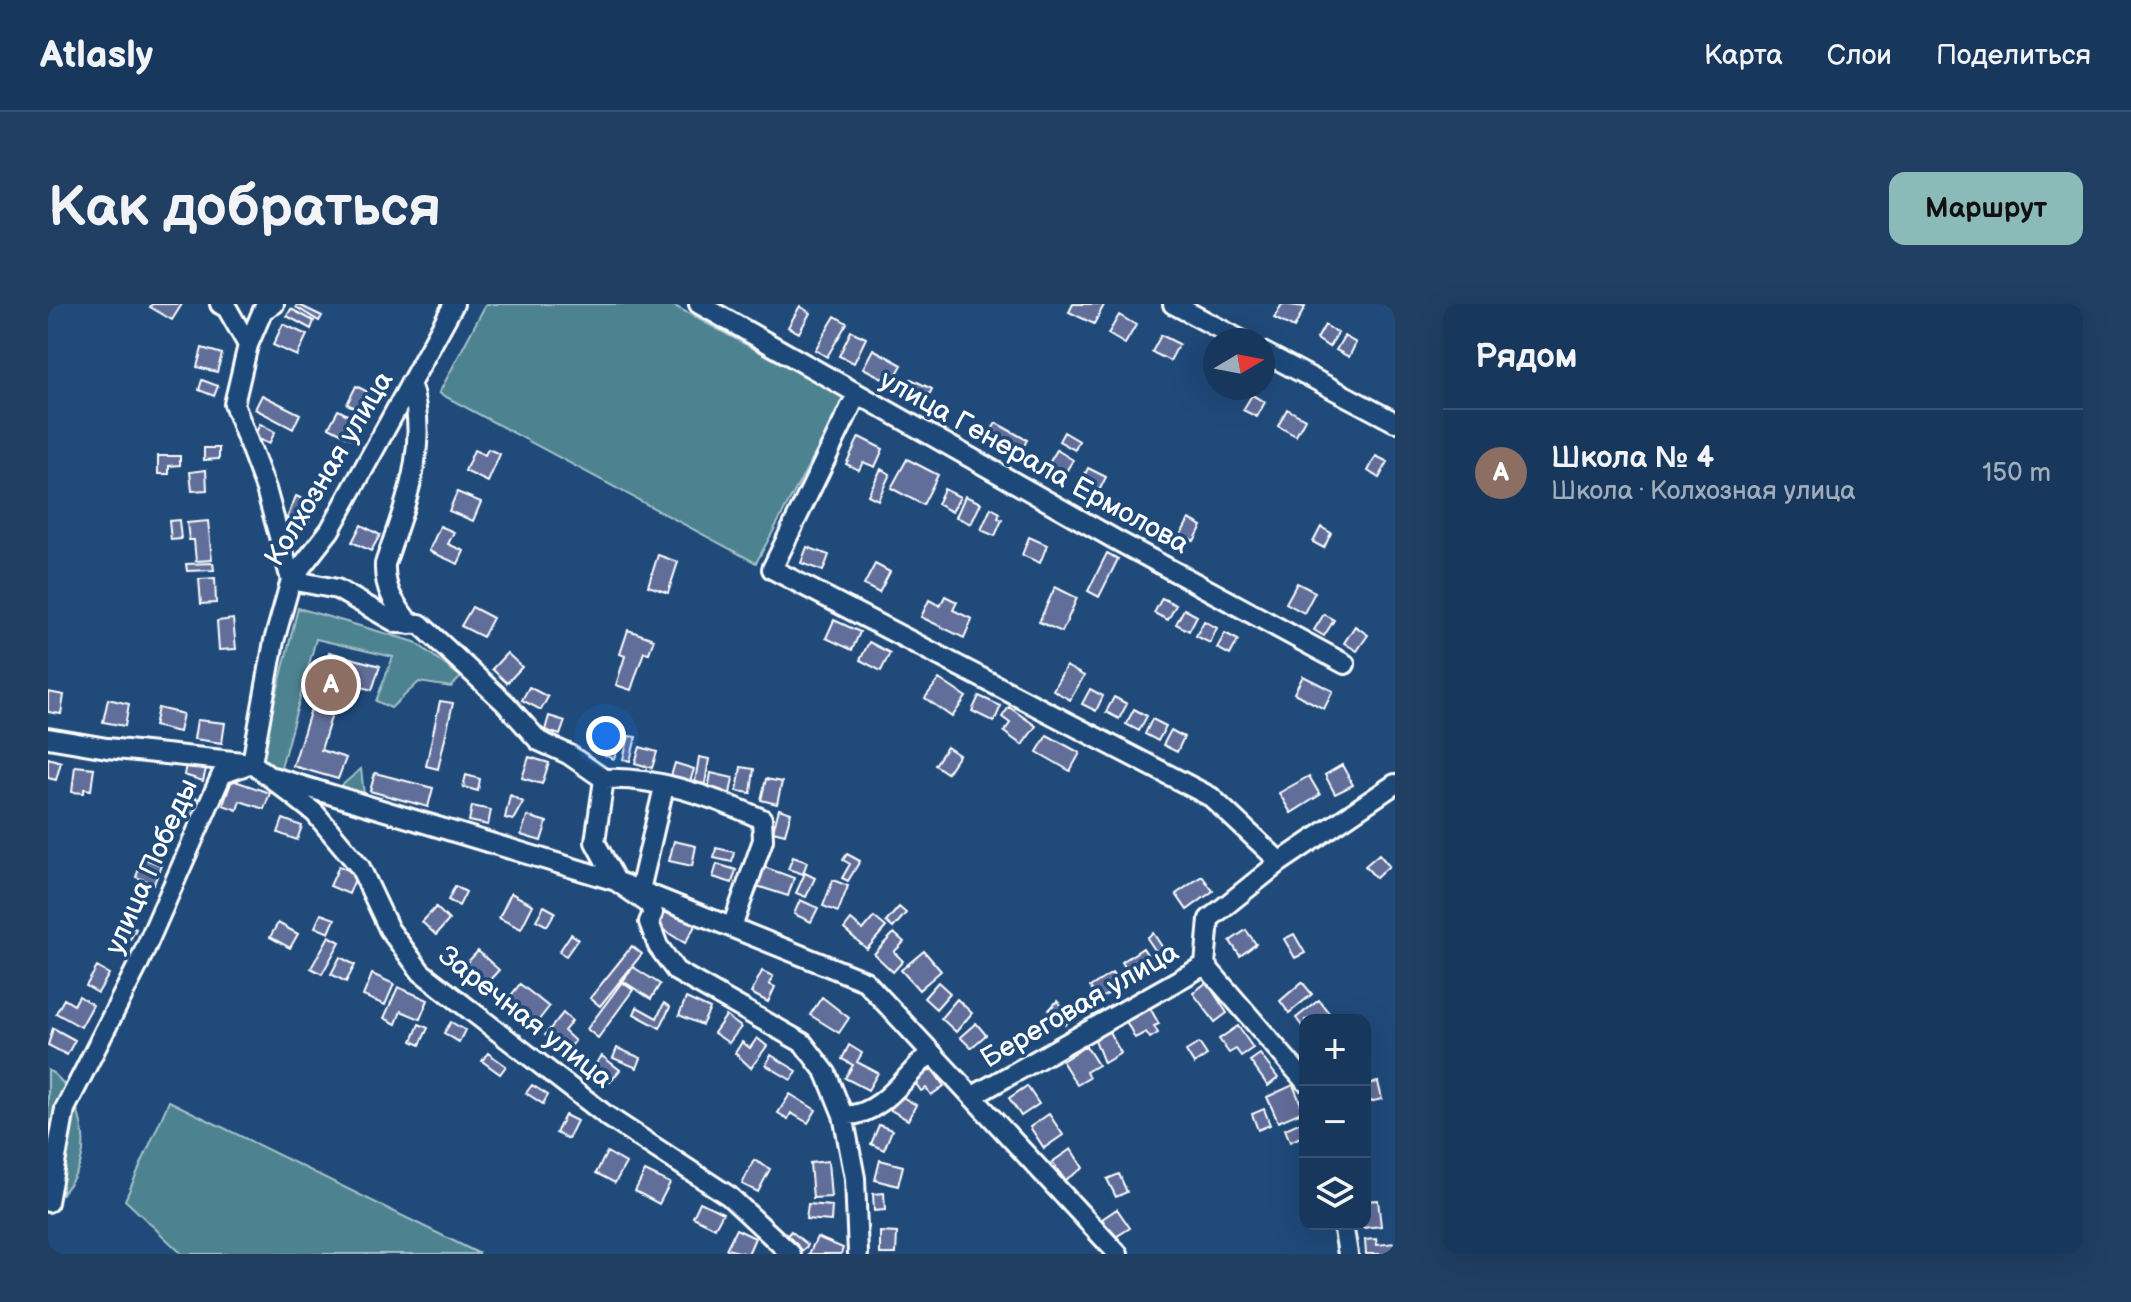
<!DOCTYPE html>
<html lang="ru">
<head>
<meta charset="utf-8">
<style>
  :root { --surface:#17385c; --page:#203f62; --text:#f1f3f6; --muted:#9eacbb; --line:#365272; --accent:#8bbbb9 }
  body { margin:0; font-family:"Balsamiq Sans",sans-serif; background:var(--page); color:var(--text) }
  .controls { position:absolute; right:24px; bottom:24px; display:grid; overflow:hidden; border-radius:16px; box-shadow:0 8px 32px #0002 }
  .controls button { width:72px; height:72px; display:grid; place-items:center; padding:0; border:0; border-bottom:2px solid var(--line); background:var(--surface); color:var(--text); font:40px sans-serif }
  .compass { position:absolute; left:1155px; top:24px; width:72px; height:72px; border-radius:50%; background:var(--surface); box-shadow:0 8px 32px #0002; rotate:80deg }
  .you { position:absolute; left:558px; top:432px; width:28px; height:28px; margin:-20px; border:6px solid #fff; border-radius:50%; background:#1a73e8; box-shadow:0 0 0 12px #1a73e833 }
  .badge { display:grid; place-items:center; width:52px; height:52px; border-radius:50%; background:var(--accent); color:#fff; font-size:26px; font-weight:700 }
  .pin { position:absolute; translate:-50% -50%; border:4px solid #fff; box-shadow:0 2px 8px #0006 }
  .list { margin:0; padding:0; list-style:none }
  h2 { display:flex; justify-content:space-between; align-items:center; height:104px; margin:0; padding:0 32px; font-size:34px }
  h2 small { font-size:26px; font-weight:400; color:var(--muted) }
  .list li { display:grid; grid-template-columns:52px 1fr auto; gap:24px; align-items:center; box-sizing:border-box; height:128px; padding:0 32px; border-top:2px solid var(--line) }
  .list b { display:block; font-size:30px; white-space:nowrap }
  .list p { margin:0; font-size:26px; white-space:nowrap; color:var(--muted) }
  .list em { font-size:26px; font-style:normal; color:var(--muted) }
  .icon { flex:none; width:44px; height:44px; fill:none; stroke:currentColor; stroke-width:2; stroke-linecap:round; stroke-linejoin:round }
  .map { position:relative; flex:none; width:1347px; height:950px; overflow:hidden; border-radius:16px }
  header { display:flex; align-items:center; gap:48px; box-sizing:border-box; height:112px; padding:0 40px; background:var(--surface); border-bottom:2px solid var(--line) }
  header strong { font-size:38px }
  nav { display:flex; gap:44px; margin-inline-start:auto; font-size:28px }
  .intro { display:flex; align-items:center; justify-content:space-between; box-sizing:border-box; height:192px; padding:0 48px }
  h1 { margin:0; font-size:56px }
  .button { padding:20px 36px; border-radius:16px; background:var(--accent); color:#111; font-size:28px; font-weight:700 }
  main { display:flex; gap:48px; padding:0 48px }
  aside { flex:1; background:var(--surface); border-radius:16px; box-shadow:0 8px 32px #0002 }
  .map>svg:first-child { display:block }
  .green { fill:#4e8390; stroke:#a6c1c8; stroke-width:2 }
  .building { fill:#626e9a; stroke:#fff; stroke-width:2 }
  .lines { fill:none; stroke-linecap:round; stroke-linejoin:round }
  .minor-casing { stroke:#fff; stroke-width:24 }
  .minor { stroke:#1f4a7a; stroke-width:18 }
  .labels { text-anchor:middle; stroke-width:7; stroke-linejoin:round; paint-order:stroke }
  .street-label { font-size:28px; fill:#fff; stroke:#1f4a7a }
</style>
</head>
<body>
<header>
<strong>Atlasly</strong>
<nav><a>Карта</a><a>Слои</a><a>Поделиться</a></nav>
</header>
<div class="intro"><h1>Как добраться</h1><a class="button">Маршрут</a></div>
<main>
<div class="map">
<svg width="1347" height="950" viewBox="0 0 1347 950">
  <rect width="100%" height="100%" fill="#1f4a7a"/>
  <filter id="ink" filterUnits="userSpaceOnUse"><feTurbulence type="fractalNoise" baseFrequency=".0125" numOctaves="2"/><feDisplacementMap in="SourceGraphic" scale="16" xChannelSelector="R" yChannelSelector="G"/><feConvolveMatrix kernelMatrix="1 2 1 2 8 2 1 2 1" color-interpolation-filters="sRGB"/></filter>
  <g filter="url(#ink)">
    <!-- green -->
    <path class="green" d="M438 0H623L797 94 708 259 391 89Z
      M250 304 367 338 413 373 403 383 371 378 343 404 328 397 345 353 268 335 232 467 292 483 313 465 316 491 390 511 389 519 229 471 213 452Z
      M0 766C25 779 42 830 33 857 29 872 13 893 0 903Z
      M121 797 432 950H134L77 896Z"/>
    <!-- building -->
    <path class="building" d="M104 0H134L124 16 102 3Z
      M249 0 274 12 271 17 248 3Z
      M1025 0H1053L1056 1 1046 20 1021 8Z
      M1234 0 1257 3 1246 24 1226 14Z
      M752 2 762 9 751 29 740 23Z
      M243 5 266 17 263 25 239 12Z
      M1071 11 1088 21 1077 40 1060 30Z
      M787 12 799 19 779 53 767 46Z
      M235 20 259 31 249 52 225 41Z
      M1277 21 1290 29 1281 43 1269 35Z
      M803 27 818 34 806 59 791 52Z
      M1113 31 1131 40 1122 57 1104 48Z
      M1296 32 1308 39 1301 53 1288 46Z
      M154 44 174 50 169 68 149 63Z
      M825 45 854 61 844 79 815 64Z
      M863 75 884 85 878 98 857 88Z
      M154 76 170 82 166 92 151 86Z
      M308 82 326 91 317 109 299 100Z
      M214 91 252 110 245 125 207 105Z
      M1204 91 1217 98 1209 113 1195 106Z
      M1239 105 1257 115 1248 132 1230 122Z
      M290 106 311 117 302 134 281 123Z
      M948 119 979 136 970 153 938 135Z
      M212 120 227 128 221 140 206 133Z
      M1016 128 1031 137 1027 146 1011 137Z
      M811 133 835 145 827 163 815 158 811 166 798 160Z
      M156 144H171V155L156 156Z
      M440 145 452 150 440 178 417 167 426 146 437 151Z
      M1009 146 1025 156 1014 174 998 164Z
      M110 152H132V161L121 162V170H110Z
      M1328 152 1340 158 1331 174 1320 167Z
      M859 155 890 171 875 201 843 184Z
      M1040 164 1058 173 1050 189 1030 185Z
      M833 165 842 170 830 196 820 191Z
      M158 166 159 186 144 187 142 168Z
      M896 185 912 193 904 208 889 200Z
      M409 188 433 198 425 217 401 207Z
      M248 192 268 201 258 223 239 214Z
      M917 192 933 199 923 220 908 213Z
      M943 204 952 209 950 214 954 216 947 232 933 226Z
      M1141 215 1154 222 1146 237 1133 230Z
      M131 216 133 235 123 236 121 217Z
      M160 217 164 256 148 257 146 236H141L139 219Z
      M313 221 332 231 323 247 304 238Z
      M392 222 406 228 400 240 416 247 410 260 381 247Z
      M1273 223 1283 229 1276 244 1265 238Z
      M981 233 999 241 992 259 974 251Z
      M759 243 781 251 775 267 753 259Z
      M1059 249 1070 255 1051 293 1040 287Z
      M610 251 630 258 620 289 600 282Z
      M165 259 166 266 139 267 138 260Z
      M827 260 842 268 831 289 816 281Z
      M167 274 168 299 153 300 151 275Z
      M1249 279 1267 288 1256 309 1238 299Z
      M1007 283 1029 294 1014 328 991 318Z
      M897 292 909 298 905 306 924 315 916 334 873 313 881 296 892 302Z
      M1114 294 1128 301 1120 316 1106 309Z
      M424 303 445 314 435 333 413 322Z
      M1136 305 1149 312 1141 327 1128 320Z
      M1276 310 1286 316 1276 332 1266 326Z
      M185 315 188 345 171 346 169 317Z
      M786 316 812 328 804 346 778 334Z
      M1156 317 1169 324 1162 339 1148 332Z
      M1307 322 1320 331 1309 347 1296 339Z
      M580 326 606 335 601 349 596 348 583 386 568 381 577 352 572 350Z
      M1177 329 1190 336 1182 351 1169 344Z
      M821 338 842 349 833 367 812 356Z
      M281 348 332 362 324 386 294 377 273 446 298 454 290 475 245 462Z
      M459 349 474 363 459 379 444 365Z
      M1018 362 1036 372 1022 396 1005 386Z
      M1255 372 1285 387 1276 405 1246 389Z
      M891 375 918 393 904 413 877 394Z
      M481 383 500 393 493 406 474 396Z
      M1042 385 1055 392 1048 407 1034 400Z
      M0 388 16 391 13 410 0 408Z
      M931 392 953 402 946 418 924 407Z
      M1066 393 1079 400 1071 415 1058 408Z
      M60 395 81 400 77 422 55 418Z
      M392 397 405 399 390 465 378 462Z
      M961 403 988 422 974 441 956 428 962 419 954 413Z
      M110 404 135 410 131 428 106 422Z
      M1086 405 1099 412 1091 427 1078 420Z
      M501 412 517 417 512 431 497 426Z
      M1104 415 1118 422 1110 437 1097 430Z
      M149 416 177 419 174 439 146 435Z
      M548 425 574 435 566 455 541 445Z
      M1123 426 1136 433 1129 448 1115 441Z
      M999 431 1032 449 1022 467 989 448Z
      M581 432 588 433 582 457 575 455Z
      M592 443 609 448 604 464 587 459Z
      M899 443 911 451 899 469 887 461Z
      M481 453 501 459 494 480 474 474Z
      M651 453 661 455 657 480 647 478Z
      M0 454 13 458 8 476 0 474Z
      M627 459 646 465 642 478 623 472Z
      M138 460 158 465 155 477 136 471Z
      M1294 461 1305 481 1287 490 1277 471Z
      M27 462 46 464 43 486 36 485V489L24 488Z
      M693 463 706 465 703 489 689 487Z
      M327 469 385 484 380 503 322 487Z
      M663 469 685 474 682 490 660 486Z
      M418 471 432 475 430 487 415 483Z
      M1261 472 1272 491 1243 509 1231 489Z
      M718 475 734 478 729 500 713 496Z
      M184 476 222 489 216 505 192 497 189 506 175 501Z
      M133 489 151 495 149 503 144 501 140 516 127 512Z
      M462 491 475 498 465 516 457 514Z
      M424 502 443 506 440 521 421 517Z
      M731 505 743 509 737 530 725 527Z
      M479 512 499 518 493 537 473 531Z
      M235 515 254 522 249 536 230 529Z
      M626 537 648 542 644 562 621 557Z
      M668 544 686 548 684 558 666 554Z
      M799 550 812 557 800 577 794 574 802 560 795 556Z
      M1331 550 1341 562 1328 574 1317 562Z
      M745 553 759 558 755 570 740 565Z
      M95 554 113 561 106 580 88 573Z
      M669 560 688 566 684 579 665 573Z
      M291 562 309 570 301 590 282 582Z
      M716 563 746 574 740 592 709 582Z
      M757 569 767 574 758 593 748 589Z
      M1154 572 1165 587 1139 606 1128 590Z
      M785 576 800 582 790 608 775 602Z
      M407 582 418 588 411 602 400 596Z
      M463 589 485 601 473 625 451 614Z
      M752 596 770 604 763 618 746 610Z
      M621 601 650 617 637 639 609 622Z
      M496 602 507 608 499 622 488 616Z
      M388 603 401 616 388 631 374 618Z
      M851 603 858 609 845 624 838 618Z
      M273 610 287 615 281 629 267 623Z
      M826 613 838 623 819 645 796 625 803 616 815 626Z
      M72 617 88 625 79 641 64 633Z
      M230 619 250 630 242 644 222 633Z
      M1198 626 1208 640 1192 652 1182 637Z
      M846 629 856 638 846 648 855 657 845 668 826 650Z
      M1105 629 1119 650 1113 655 1099 634Z
      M523 630 530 635 518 652 511 648Z
      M1246 630 1257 649 1247 654 1236 635Z
      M281 632 292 638 274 670 263 664Z
      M584 642 594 650 552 702 542 694Z
      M1095 644 1105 660 1084 674 1074 658Z
      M430 647 451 666 437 681 416 662Z
      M876 647 893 667 871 686 853 666Z
      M292 653 307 661 298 678 283 670Z
      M49 663 61 670 50 689 38 682Z
      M585 663 612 680 603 695 575 677Z
      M714 667 725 672 721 680 727 683 720 698 703 689Z
      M1064 669 1073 682 1050 696 1042 683Z
      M324 670 346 680 337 701 315 692Z
      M574 678 585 686 550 734 539 725Z
      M890 678 902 689 888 705 876 694Z
      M1159 678 1179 709 1167 718 1145 689Z
      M1254 678 1264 690 1241 709 1232 697Z
      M472 680 501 703 486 722 457 699Z
      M350 683 380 696 372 715 353 707 348 720 336 714Z
      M31 692 45 701 33 723 8 709 16 695 26 701Z
      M774 693 801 714 791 729 762 711Z
      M638 694 662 705 654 721 631 711Z
      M909 695 924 709 908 728 893 714Z
      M1271 696 1284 713 1257 716V726L1248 714Z
      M1009 697 1025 713 1017 721 1001 706Z
      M616 699 622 703 612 724 586 710 589 703 609 714Z
      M1102 704 1111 720 1106 722 1110 729 1102 734 1098 728 1087 734 1078 717Z
      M515 709 524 717 516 727 527 737 518 748 497 731Z
      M678 712 693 723 681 739 666 729Z
      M403 718 417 726 411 738 396 729Z
      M928 719 938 731 923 744 912 733Z
      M371 720 380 724 372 741 364 737Z
      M1190 722 1205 744 1193 752 1188 745 1181 749 1171 735Z
      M5 724 27 736 19 751 0 741Z
      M1060 726 1073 749 1056 759 1046 733Z
      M709 734 719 742 703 764 687 749 694 738 702 744Z
      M1151 739 1159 751 1146 760 1138 747Z
      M801 741 814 749 809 758 830 769 820 786 797 774 805 761 794 755Z
      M1038 742 1050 761 1038 768 1041 774 1029 781 1014 757Z
      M569 744 593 754 589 764 565 754Z
      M440 749 458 762 452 770 434 757Z
      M1212 750 1230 774 1220 782 1202 757Z
      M723 751 749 767 743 776 718 761Z
      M554 752 572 766 562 778 544 764Z
      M884 765 896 782 883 791 878 784 873 787 866 777Z
      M1330 778 1334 795 1317 799V781Z
      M484 781 500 791 495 800 478 789Z
      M1245 781 1256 807 1230 818 1219 793Z
      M979 782 991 800 973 812 961 794Z
      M742 790 768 806 760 819 743 809 740 815 730 809Z
      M849 790 868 801 860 816 841 805Z
      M1216 805 1222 821 1210 826 1204 810Z
      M1001 810 1015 831 996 844 982 823Z
      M517 811 529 817 520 835 508 829Z
      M1253 818 1257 831 1242 838 1237 825Z
      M831 821 844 826 836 846 823 840Z
      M1023 845 1035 864 1017 876 1004 858Z
      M559 848 578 859 567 879 548 869Z
      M706 856 722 865 710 888 694 880Z
      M832 856 855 862 850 882 827 876Z
      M780 857 783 893 765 894 762 859Z
      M597 867 622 879 611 900 587 887Z
      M1071 870 1079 888 1068 893 1059 875Z
      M836 889 837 906 826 907 825 890Z
      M1330 896 1333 922 1315 924 1317 897Z
      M652 898 675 909 667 924 645 913Z
      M760 900 784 902 783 917 758 915Z
      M1069 905 1082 924 1066 934 1054 915Z
      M688 925 707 934 700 950 678 945Z
      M743 927 760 941 754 948 737 934Z
      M832 928 849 929 848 950H832Z
      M769 933 795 944 793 950H761Z
      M1328 935 1329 941 1347 939V950H1318L1317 936Z"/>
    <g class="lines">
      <!-- minor casing -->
      <g class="minor-casing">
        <path id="minor" d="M172 0 179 4 200 41 186 100 218 185 243 276 289 285 349 319 372 320 457 399 491 437 520 450 556 475 547 538 568 577 601 600 605 609 601 618 610 642 628 667 755 739 778 769 795 811 807 874 810 950
          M651 0 1068 236 1297 360
          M1125 0 1193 36
          M200 41 215 6 226 0
          M1215 48 1347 118
          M809 90 724 265 1163 493 1232 558
          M362 320C347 300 336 286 337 260 356 203 383 140 362 79
          M0 434 59 444 204 459 267 509 312 563 341 625 373 668 559 812 681 892 743 950
          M204 459 226 337 243 276 282 226 406 0
          M225 473 568 577 817 677 1070 950
          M556 475C608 472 668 494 714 515L715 536 684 623
          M592 586 616 483
          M1157 661 1161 615 1232 558 1347 480
          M925 792 1157 661 1257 777
          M795 811C831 815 859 770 883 748
          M0 898 17 805 90 661 174 470 198 461
          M1295 920 1300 950"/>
      </g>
      <!-- minor -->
      <use href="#minor" class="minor"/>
    </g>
  </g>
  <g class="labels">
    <!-- street labels -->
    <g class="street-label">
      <text transform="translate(987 157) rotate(29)" y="10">улица Генерала Ермолова</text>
      <text transform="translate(280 164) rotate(-59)" y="10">Колхозная улица</text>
      <text transform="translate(102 562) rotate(-66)" y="10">улица Победы</text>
      <text transform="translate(1031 700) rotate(-30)" y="10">Береговая улица</text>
      <text transform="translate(478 712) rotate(38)" y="10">Заречная улица</text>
    </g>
  </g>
</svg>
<div class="controls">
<button>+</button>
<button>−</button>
<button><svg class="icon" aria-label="layers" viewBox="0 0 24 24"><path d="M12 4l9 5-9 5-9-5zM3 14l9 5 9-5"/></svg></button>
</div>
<svg class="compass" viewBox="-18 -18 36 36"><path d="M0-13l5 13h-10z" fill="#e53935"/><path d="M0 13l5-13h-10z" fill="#9eacbb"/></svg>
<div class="you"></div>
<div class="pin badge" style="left:283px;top:381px;background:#8d6e63">A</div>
</div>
<aside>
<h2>Рядом<small></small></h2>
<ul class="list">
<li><span class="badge" style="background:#8d6e63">A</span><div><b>Школа № 4</b><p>Школа · Колхозная улица</p></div><em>150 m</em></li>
</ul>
</aside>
</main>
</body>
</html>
